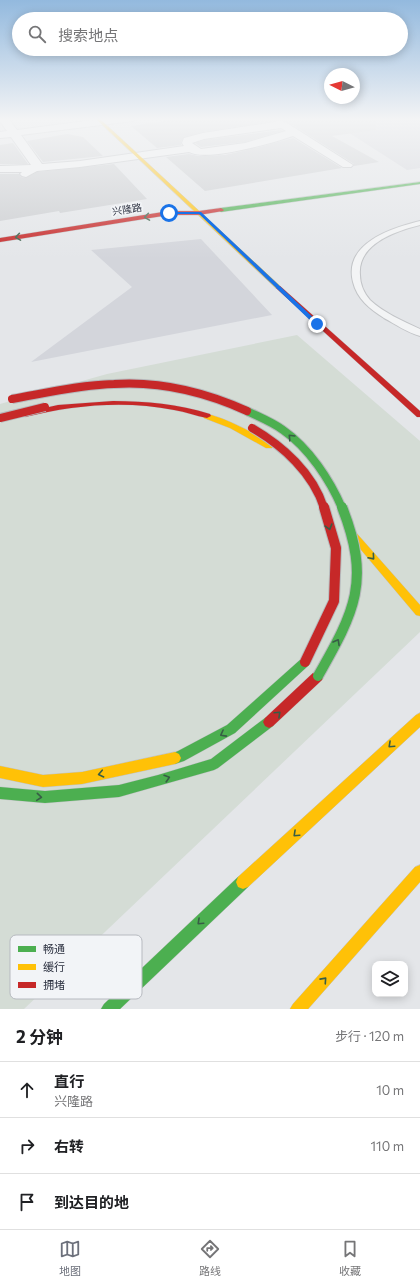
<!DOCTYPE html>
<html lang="zh">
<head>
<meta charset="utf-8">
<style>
  :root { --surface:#fff; --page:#f2f2f2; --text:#202124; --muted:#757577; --line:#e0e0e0; --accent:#6c707b }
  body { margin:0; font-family:Commissioner,"Noto Sans SC",sans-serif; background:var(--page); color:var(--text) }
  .controls { position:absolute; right:12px; bottom:12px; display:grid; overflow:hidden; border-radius:8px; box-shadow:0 2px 10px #0003 }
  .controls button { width:36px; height:36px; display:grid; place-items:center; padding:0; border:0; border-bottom:1px solid var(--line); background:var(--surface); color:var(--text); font:20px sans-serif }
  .compass { position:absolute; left:324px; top:68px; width:36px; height:36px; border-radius:50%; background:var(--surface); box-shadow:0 2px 10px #0003; rotate:276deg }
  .stop { position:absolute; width:12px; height:12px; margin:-9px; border:3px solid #1a73e8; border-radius:50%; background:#fff }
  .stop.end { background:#1a73e8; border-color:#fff; box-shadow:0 1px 4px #0008 }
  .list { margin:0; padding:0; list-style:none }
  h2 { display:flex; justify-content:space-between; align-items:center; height:52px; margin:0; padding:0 16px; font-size:17px }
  h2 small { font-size:13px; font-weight:400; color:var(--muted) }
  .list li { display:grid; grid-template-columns:26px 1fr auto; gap:12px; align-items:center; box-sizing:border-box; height:56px; padding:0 16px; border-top:1px solid var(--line) }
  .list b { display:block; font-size:15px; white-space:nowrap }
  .list p { margin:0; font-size:13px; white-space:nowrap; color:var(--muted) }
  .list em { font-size:13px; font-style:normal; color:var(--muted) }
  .icon { flex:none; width:22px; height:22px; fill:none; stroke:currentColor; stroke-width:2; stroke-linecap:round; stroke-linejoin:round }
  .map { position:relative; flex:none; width:420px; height:1009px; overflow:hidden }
  .search { position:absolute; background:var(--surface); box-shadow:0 2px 10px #0003; left:12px; right:12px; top:12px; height:44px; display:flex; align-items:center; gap:10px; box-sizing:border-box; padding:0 14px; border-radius:22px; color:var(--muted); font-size:15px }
  .sheet { height:220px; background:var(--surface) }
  nav { display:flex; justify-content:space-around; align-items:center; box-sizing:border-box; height:56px; border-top:1px solid var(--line); background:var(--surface); font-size:11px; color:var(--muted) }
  nav a { display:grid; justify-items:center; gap:2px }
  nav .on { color:var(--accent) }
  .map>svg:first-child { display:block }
  .built { fill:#d3d5db }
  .green { fill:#d4dcd5 }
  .building { fill:#ccced1 }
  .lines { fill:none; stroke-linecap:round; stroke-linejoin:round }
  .lane-casing { stroke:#c2c4c7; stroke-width:2 }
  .street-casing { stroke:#c2c4c7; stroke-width:2 }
  .fast-casing { stroke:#c2c4c7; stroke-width:1 }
  .slow-casing { stroke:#c2c4c7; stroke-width:1 }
  .jam-casing { stroke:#c2c4c7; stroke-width:1 }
  .lane { fill:#f3f4f5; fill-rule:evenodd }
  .street { fill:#f3f4f5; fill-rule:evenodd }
  .fast { fill:#4caf50; fill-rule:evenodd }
  .slow { fill:#ffc107; fill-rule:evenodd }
  .jam { fill:#c62828; fill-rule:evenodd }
  .fast-bridge-far1-casing { stroke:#b6b9bc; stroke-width:10; stroke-linecap:butt }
  .fast-bridge-casing { stroke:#b6b9bc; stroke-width:12; stroke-linecap:butt }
  .jam-bridge-far1-casing { stroke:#b6b9bc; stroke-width:10; stroke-linecap:butt }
  .jam-bridge-casing { stroke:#b6b9bc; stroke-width:12; stroke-linecap:butt }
  .fast-bridge-far1 { stroke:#4caf50; stroke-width:8 }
  .fast-bridge { stroke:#4caf50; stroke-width:10 }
  .jam-bridge-far1 { stroke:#c62828; stroke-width:8 }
  .jam-bridge { stroke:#c62828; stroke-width:10 }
  .oneway { stroke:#375d46 }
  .route { fill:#1a73e8 }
  .labels { text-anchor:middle; stroke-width:3.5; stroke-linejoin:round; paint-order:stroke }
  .far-street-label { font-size:10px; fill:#2c3140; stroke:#f2f4f7 }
  .key { fill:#f2f4f7; stroke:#b7bac0; stroke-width:1 }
  .key-label { font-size:11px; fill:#2c3140 }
</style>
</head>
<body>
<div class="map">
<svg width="420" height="1009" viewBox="0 0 420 1009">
  <rect width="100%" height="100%" fill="#e4e6e9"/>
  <!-- built -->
  <path class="built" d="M326 118H420V168L407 170Z
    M201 239 272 315 31 362 132 287 91 250Z"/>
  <!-- green -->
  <path class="green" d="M297 335 420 441V632L24 1009H0V404L107 374Z"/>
  <!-- building -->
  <path class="building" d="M183 118H376V130L332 136 379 162 354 166V164L288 122 281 120 203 132 184 137 181 142V145L157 148 131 126Z
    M281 130 282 131 245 142 201 147 195 143 204 140Z
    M67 134 83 137 103 156 43 162 27 141Z
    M293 138 342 168 205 191 166 157 189 154 198 156 225 155 256 148Z
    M13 143 28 164H0V145Z
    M114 164 147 199 60 213 59 211 0 221V174H19L21 177 26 178 37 172Z"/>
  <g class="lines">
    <!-- lane casing -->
    <g class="lane-casing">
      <path id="lane" d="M420 221V225C396 231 357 244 360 275 360 284 364 293 370 300 384 313 403 321 420 329V336C408 333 395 324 384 318 370 309 357 299 353 282 343 243 392 228 420 221Z"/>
    </g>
    <!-- street casing -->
    <g class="street-casing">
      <path id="street" d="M0 118H8L17 130 109 118H138L133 121 21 135 42 164 80 161 184 146 182 143 184 138 203 133 281 121 287 123 353 165 351 167H343L293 136C273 143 207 162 189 152L80 167 37 171 26 177 22 176 20 174 22 172H0V166L31 165 11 137 0 138V132L7 131 0 121ZM281 128 286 131 245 143 201 149 192 143 204 139Z"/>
    </g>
    <!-- fast casing -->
    <g class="fast-casing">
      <path id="fast" d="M420 182V184L221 212 218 210 221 208Z
        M305 657 309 659 311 662 309 665 235 733 184 761 175 764 171 762 169 758 171 754 178 751 227 725 301 659Z
        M269 716 273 718 275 722 273 726 218 768 214 770 119 797 45 803 0 799V787L45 791 119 785 158 775 211 759 265 718Z
        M243 875 248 877 250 882 248 887 120 1009H101L104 1004 238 877Z"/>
    </g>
    <!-- slow casing -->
    <g class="slow-casing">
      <path id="slow" d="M95 118H99L280 286V288H276Z
        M204 414C214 412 266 438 273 446L272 448H266L230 428 204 418 203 416Z
        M349 527 352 528 420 605V616L416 615 346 532 344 530 346 528Z
        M420 713V727L248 887 243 889 238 887 236 882 238 877 416 715Z
        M175 752 179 754 181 758 179 762 175 764 82 784 43 787 0 778V766L43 775 82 772Z
        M420 865V882L308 1009H290L293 1004 415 867Z"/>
    </g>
    <!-- jam casing -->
    <g class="jam-casing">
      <path id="jam" d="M221 208 224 210 223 211 199 215H169L0 242V238L169 211H199Z
        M276 286H280L420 411V417H417L276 288Z
        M113 401C146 401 178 404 210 414L211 416 207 418C196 416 186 412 174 410 125 400 73 405 25 417L21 415 22 413 58 405Z
        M318 671 322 672 324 676 322 680 273 726 269 728 265 726 263 722 265 718 314 672Z"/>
    </g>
    <!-- lane -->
    <use href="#lane" class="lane"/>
    <!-- street -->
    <use href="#street" class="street"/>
    <!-- fast -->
    <use href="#fast" class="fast"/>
    <!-- slow -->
    <use href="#slow" class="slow"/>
    <!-- jam -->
    <use href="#jam" class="jam"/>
    <!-- fast-bridge-far1 casing -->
    <g class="fast-bridge-far1-casing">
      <path id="fast-bridge-far1" d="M247 411C259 417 272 422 283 430 309 448 330 480 342 508"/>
    </g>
    <!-- fast-bridge casing -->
    <g class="fast-bridge-casing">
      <path id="fast-bridge" d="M318 676C355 611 371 581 342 507"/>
    </g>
    <!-- jam-bridge-far1 casing -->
    <g class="jam-bridge-far1-casing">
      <path id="jam-bridge-far1" d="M12 399C46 393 80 385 114 384 160 381 205 392 247 411
        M0 418 45 407
        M252 428C283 446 313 473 324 508"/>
    </g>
    <!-- jam-bridge casing -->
    <g class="jam-bridge-casing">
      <path id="jam-bridge" d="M305 662 334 601 336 548 324 507"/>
    </g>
    <!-- fast-bridge-far1 -->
    <use href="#fast-bridge-far1" class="fast-bridge-far1"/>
    <!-- fast-bridge -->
    <use href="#fast-bridge" class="fast-bridge"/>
    <!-- jam-bridge-far1 -->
    <use href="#jam-bridge-far1" class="jam-bridge-far1"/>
    <!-- jam-bridge -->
    <use href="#jam-bridge" class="jam-bridge"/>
  </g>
  <!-- one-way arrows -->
  <defs><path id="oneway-chevron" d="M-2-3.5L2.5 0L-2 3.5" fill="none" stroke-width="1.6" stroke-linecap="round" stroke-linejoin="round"/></defs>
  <g class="oneway">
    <use href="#oneway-chevron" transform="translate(147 217) rotate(171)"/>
    <use href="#oneway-chevron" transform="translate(18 237) rotate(171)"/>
    <use href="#oneway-chevron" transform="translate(291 437) rotate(-134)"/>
    <use href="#oneway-chevron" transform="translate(329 527) rotate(74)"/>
    <use href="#oneway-chevron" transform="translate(372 557) rotate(49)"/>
    <use href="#oneway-chevron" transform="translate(337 642) rotate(-61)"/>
    <use href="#oneway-chevron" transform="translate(278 714) rotate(-43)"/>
    <use href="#oneway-chevron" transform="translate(223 734) rotate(152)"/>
    <use href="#oneway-chevron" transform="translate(391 745) rotate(137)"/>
    <use href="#oneway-chevron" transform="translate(101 774) rotate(168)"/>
    <use href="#oneway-chevron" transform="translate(167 778) rotate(-17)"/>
    <use href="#oneway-chevron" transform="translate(39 797) rotate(5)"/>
    <use href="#oneway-chevron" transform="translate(296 834) rotate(137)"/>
    <use href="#oneway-chevron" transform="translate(200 922) rotate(137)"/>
    <use href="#oneway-chevron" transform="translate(324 980) rotate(-48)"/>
  </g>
  <!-- sky -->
  <linearGradient id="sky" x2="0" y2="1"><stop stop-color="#93b9de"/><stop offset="0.46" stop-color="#f3f4f5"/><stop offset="1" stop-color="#f3f4f5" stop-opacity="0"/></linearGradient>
  <rect width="420" height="259" fill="url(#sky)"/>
  <!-- route -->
  <path class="route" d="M169 212H201L319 323V325H315L199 214H168Z"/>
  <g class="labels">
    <!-- far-street labels -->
    <g class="far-street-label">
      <text transform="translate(127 209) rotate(-9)" y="4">兴隆路</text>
    </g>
  </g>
  <!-- legend -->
  <rect x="10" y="935" width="132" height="64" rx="6" class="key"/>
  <rect x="18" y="946" width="18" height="6" fill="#4caf50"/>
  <rect x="18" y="964" width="18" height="6" fill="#ffc107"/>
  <rect x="18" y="982" width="18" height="6" fill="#c62828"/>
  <g class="key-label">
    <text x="43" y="953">畅通</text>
    <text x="43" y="971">缓行</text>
    <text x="43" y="989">拥堵</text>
  </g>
</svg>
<div class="controls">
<button><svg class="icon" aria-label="layers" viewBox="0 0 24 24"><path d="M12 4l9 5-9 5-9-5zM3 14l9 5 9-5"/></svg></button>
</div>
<svg class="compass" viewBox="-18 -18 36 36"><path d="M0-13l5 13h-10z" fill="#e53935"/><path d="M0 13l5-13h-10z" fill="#757577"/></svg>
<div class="stop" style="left:169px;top:213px"></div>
<div class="stop end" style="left:317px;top:324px"></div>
<div class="search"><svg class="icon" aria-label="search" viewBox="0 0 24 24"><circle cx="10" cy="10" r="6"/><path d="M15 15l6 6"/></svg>搜索地点</div>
</div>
<section class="sheet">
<h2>2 分钟<small>步行 · 120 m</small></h2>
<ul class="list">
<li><svg class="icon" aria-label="ahead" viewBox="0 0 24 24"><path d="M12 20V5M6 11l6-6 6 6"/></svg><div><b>直行</b><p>兴隆路</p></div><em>10 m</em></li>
<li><svg class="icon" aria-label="right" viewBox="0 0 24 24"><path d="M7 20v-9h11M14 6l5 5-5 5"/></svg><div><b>右转</b></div><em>110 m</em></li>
<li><svg class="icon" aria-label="arrive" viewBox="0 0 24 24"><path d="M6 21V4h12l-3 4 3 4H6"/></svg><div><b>到达目的地</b></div></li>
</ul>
</section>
<nav>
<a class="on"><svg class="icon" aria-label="map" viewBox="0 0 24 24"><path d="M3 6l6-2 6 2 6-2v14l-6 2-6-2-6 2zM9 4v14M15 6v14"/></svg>地图</a>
<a><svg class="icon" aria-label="directions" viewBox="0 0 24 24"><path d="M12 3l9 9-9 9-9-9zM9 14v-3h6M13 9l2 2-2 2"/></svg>路线</a>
<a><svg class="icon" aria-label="saved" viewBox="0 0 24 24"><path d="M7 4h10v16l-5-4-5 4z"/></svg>收藏</a>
</nav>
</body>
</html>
